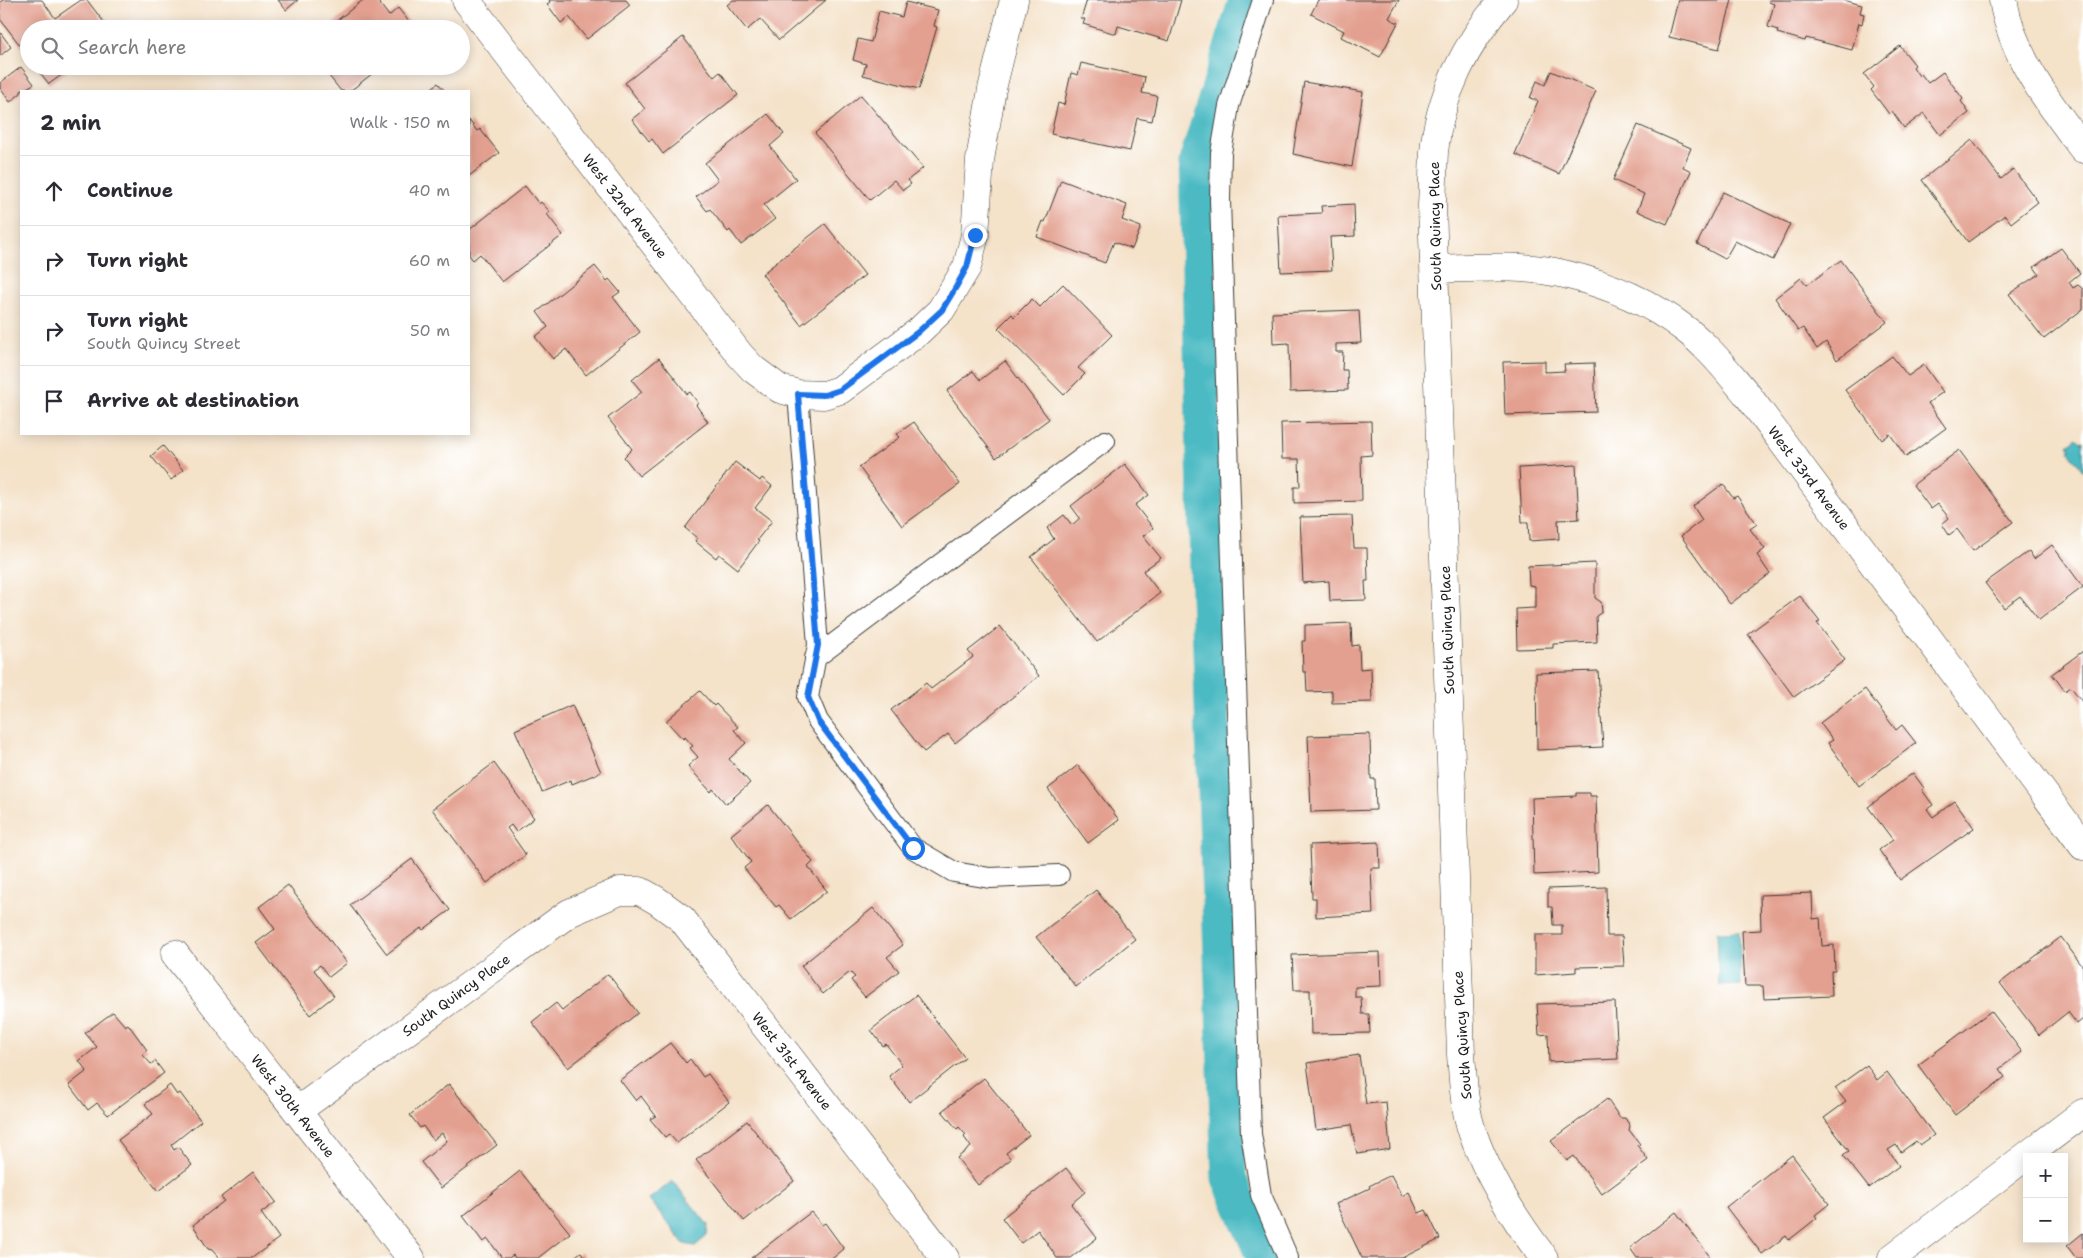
<!DOCTYPE html>
<html lang="en">
<head>
<meta charset="utf-8">
<style>
  :root { --surface:#fff; --page:#f7f7f7; --text:#2b2b33; --muted:#7c7c81; --line:#e1e1e2 }
  body { margin:0; font-family:"Shantell Sans",sans-serif; background:var(--page); color:var(--text) }
  .controls { position:absolute; right:15px; bottom:15px; display:grid; overflow:hidden; border-radius:0px; box-shadow:0 2px 12px #0003 }
  .controls button { width:45px; height:45px; display:grid; place-items:center; padding:0; border:0; border-bottom:1px solid var(--line); background:var(--surface); color:var(--text); font:25px sans-serif }
  .stop { position:absolute; width:15px; height:15px; margin:-11px; border:4px solid #1a73e8; border-radius:50%; background:#fff }
  .stop.end { background:#1a73e8; border-color:#fff; box-shadow:0 1px 5px #0008 }
  .list { margin:0; padding:0; list-style:none }
  h2 { display:flex; justify-content:space-between; align-items:center; height:65px; margin:0; padding:0 20px; font-size:21px }
  h2 small { font-size:16px; font-weight:400; color:var(--muted) }
  .list li { display:grid; grid-template-columns:32px 1fr auto; gap:15px; align-items:center; box-sizing:border-box; height:70px; padding:0 20px; border-top:1px solid var(--line) }
  .list b { display:block; font-size:19px; white-space:nowrap }
  .list p { margin:0; font-size:16px; white-space:nowrap; color:var(--muted) }
  .list em { font-size:16px; font-style:normal; color:var(--muted) }
  .icon { flex:none; width:28px; height:28px; fill:none; stroke:currentColor; stroke-width:2; stroke-linecap:round; stroke-linejoin:round }
  .map { position:relative; flex:none; width:2083px; height:1258px; overflow:hidden }
  .search { position:absolute; background:var(--surface); box-shadow:0 2px 12px #0003; left:20px; top:20px; width:450px; height:55px; display:flex; align-items:center; gap:12px; box-sizing:border-box; padding:0 18px; border-radius:28px; color:var(--muted); font-size:19px }
  .panel { position:absolute; background:var(--surface); box-shadow:0 2px 12px #0003; left:20px; top:90px; width:450px; height:345px; border-radius:0px }
  .map>svg:first-child { display:block }
  .water { fill:#4bbac3; stroke:#346b70 }
  .lines { fill:none; stroke-linecap:round; stroke-linejoin:round }
  .canal { stroke:#4bbac3; stroke-width:35 }
  .building { fill:#e3a090 }
  .lane-casing { stroke:#3c3a36; stroke-width:22 }
  .street-casing { stroke:#3c3a36; stroke-width:29 }
  .lane { stroke:#fff; stroke-width:20 }
  .street { stroke:#fff; stroke-width:28 }
  .route { stroke:#1a73e8; stroke-width:6 }
  .labels { text-anchor:middle; stroke-width:4.5; stroke-linejoin:round; paint-order:stroke }
  .street-label { font-size:14px; fill:#1c1c1c; stroke:#fff }
</style>
</head>
<body>
<div class="map">
<svg width="2083" height="1258" viewBox="0 0 2083 1258">
  <rect width="100%" height="100%" fill="#fff"/>
  <filter id="ink" filterUnits="userSpaceOnUse"><feTurbulence type="fractalNoise" baseFrequency=".02" numOctaves="2"/><feDisplacementMap in="SourceGraphic" scale="10" xChannelSelector="R" yChannelSelector="G"/><feConvolveMatrix kernelMatrix="1 2 1 2 8 2 1 2 1" color-interpolation-filters="sRGB"/></filter>
  <filter id="wash" filterUnits="userSpaceOnUse"><feTurbulence type="fractalNoise" baseFrequency=".0096" numOctaves="4" result="noise"/><feDisplacementMap in="SourceGraphic" scale="20" xChannelSelector="R" yChannelSelector="G"/><feGaussianBlur stdDeviation="1.12" result="paint"/><feColorMatrix in="noise" values="0 0 0 0 0 0 0 0 0 0 0 0 0 0 0 0 0 1.4 0 .05"/><feComposite in="paint" operator="in"/></filter>
  <g filter="url(#wash)">
    <rect width="100%" height="100%" fill="#f4e2c9"/>
    <!-- water -->
    <path class="water" d="M2077 438 2081 442 2083 441V471L2069 451 2071 449 2068 445Z
      M1739 931 1741 985 1719 986 1717 932Z
      M673 1181 708 1225 707 1236 695 1246 684 1244 649 1199Z"/>
    <g class="lines">
      <!-- canal -->
      <path class="canal" d="M1246 0 1196 162 1207 568 1229 1178 1264 1258"/>
    </g>
    <g id="blocks">
      <!-- building -->
      <path class="building" d="M3 0H42L55 18 81 0H87L109 29H29V57L0 19V2Z
        M278 0H298L286 10Z
        M363 0H377L389 16 398 8 415 29H326Z
        M549 0H626L630 5 587 39 569 17 561 23 547 4 550 2Z
        M733 0H826L779 40 760 19 747 30 727 5Z
        M1087 0H1181L1169 41 1118 26 1116 34 1083 24 1085 19H1081Z
        M1318 0H1399L1389 18 1398 23 1380 57 1341 37 1344 31 1311 14Z
        M1678 0H1732L1719 49 1669 37Z
        M1769 0H1843L1862 5 1860 13 1864 14 1862 24 1859 23 1852 50 1806 38 1805 41 1777 33 1778 30 1768 27 1774 4 1769 2Z
        M906 2 938 10 934 26 937 27 919 89 863 75 866 64 853 60 858 39 871 42 879 11 902 17Z
        M0 32 11 47 0 56Z
        M683 37 714 77 720 72 738 95 663 154 652 139 649 141 632 119 645 109 625 83Z
        M1900 46 1915 65 1913 67 1919 76 1921 74 1928 83 1943 72 1963 99 1961 101 1969 113 1940 135 1924 113 1904 128 1892 111 1889 114 1871 90 1874 87 1864 74Z
        M1081 63 1145 77 1142 93 1157 96 1152 121 1137 118 1130 151 1051 134 1058 103 1064 105 1071 73 1078 75Z
        M35 66H74L49 84Z
        M321 66H382L350 91H341Z
        M21 67 34 84 21 91V93L10 102 0 88V83Z
        M1551 71 1596 91 1559 174 1515 154 1538 101 1530 98 1537 81 1545 85Z
        M1304 82 1363 92 1352 167 1293 154Z
        M438 83 445 91H428Z
        M861 95 923 168 908 180 911 184 903 190 894 180 870 200 815 133Z
        M768 114 784 134 770 146 796 179 764 205 775 219 741 245 730 230 728 232 710 209 707 211 696 197 718 180 705 163Z
        M469 120 477 131 480 129 499 153 469 176Z
        M1638 125 1691 148 1683 167 1691 171 1667 224 1637 211 1644 194 1613 180Z
        M1972 140 2001 179 2013 169 2038 202 2011 223 2005 215 1968 242 1922 180Z
        M1061 180 1127 205 1122 220 1141 227 1132 249 1114 242 1105 263 1037 237 1043 221 1045 222Z
        M525 186 539 204 541 202 550 212 547 214 563 235 502 282 480 254 473 260 469 255V230Z
        M1723 192 1790 224 1773 260 1735 241 1725 259 1697 244Z
        M1354 204 1355 236 1330 237 1332 270 1281 272 1278 215 1322 213 1321 206Z
        M825 224 865 275 801 325 762 274Z
        M2061 248 2080 273 2069 282 2073 288 2078 285 2083 289V309L2044 339 2009 294 2039 274 2034 267Z
        M1841 260 1887 322 1837 360 1826 342 1817 349 1803 328 1798 331 1775 298 1801 278 1807 285Z
        M595 266 607 281 609 279 620 292 613 297 640 332 586 375 566 349 553 359 535 337 548 327 537 312Z
        M1063 284 1112 335 1078 368 1085 374 1064 395 998 328 1012 314 1014 317 1032 299 1040 307Z
        M1359 310 1361 343 1336 344V352H1343L1342 370H1347L1348 390 1290 392 1289 343 1273 344 1272 313Z
        M1892 356 1908 376 1924 365 1943 392 1928 403 1946 428 1906 457 1890 434 1882 440 1845 390Z
        M659 358 687 394 690 392 698 403 696 405 708 422 639 476 624 457 632 449 608 418 642 392 632 380Z
        M1005 361 1049 419 996 458 947 391 973 371 980 380Z
        M1545 361V372L1565 371 1564 364 1594 363 1596 412 1505 415 1503 362Z
        M1371 421 1372 455 1361 456 1362 501 1294 503V487H1300L1299 459H1282L1281 423Z
        M914 422 960 484 902 526 859 467 900 437 897 434Z
        M163 446 183 470 171 480 151 456Z
        M1959 450 2013 522 1973 551 1957 529 1949 535 1942 524 1949 518 1938 504 1931 509 1913 485Z
        M735 462 760 481 762 478 772 486 755 508 772 521 757 540 759 541 738 569 719 554 716 558 695 541 697 538 685 528Z
        M1125 464 1149 495 1135 505 1153 528 1143 536 1161 558 1143 571 1160 593 1097 642 1031 557 1054 539 1047 528 1064 515 1072 525 1080 518 1071 506Z
        M1576 465 1579 519 1558 520 1559 539 1529 541 1528 522H1522L1519 468Z
        M1723 484 1733 498 1737 496 1757 524 1750 529 1765 549 1757 555 1770 574 1730 604 1681 536 1702 520 1693 506Z
        M1352 516 1354 548H1367L1368 581H1365L1366 600 1330 601 1329 581 1303 583 1300 517Z
        M2052 545 2083 587 2039 620 2020 596 2004 608 1985 583 2029 551 2034 559Z
        M1595 563V598L1601 602 1602 612 1596 616 1597 642 1553 644V648L1517 649 1516 609 1535 608V586L1529 585 1528 566Z
        M1800 596 1820 622 1817 623 1845 660 1794 697 1748 634Z
        M1351 623 1352 646 1359 645 1360 669 1371 668 1372 702 1332 703V691L1307 692 1306 672H1303L1302 641H1305V625Z
        M1000 626 1039 676 955 743 948 734 924 752 891 710 926 683 931 689 973 657 968 651Z
        M2083 651V703L2071 687 2065 691 2052 674Z
        M1598 671 1603 747 1537 750 1536 673Z
        M1865 689 1896 730 1902 725 1916 743 1859 786 1828 743 1833 740 1820 723Z
        M700 691 714 706 716 704 738 727 734 730 746 743 729 759 750 783 726 804 713 789 711 792 688 766 698 757 690 748 693 746 685 737 683 739 666 721Z
        M572 705 601 772 572 784 571 780 542 792 515 730Z
        M1370 734 1371 779H1375L1376 810 1311 812 1308 736Z
        M494 763 534 818 516 832 511 825 507 828 526 855 487 883 432 809Z
        M1078 765 1119 820 1088 843 1048 789Z
        M1913 773 1924 788 1922 790 1933 805 1927 809 1933 817 1955 801 1974 828 1900 880 1879 850 1893 840 1868 807Z
        M1576 793H1590V796H1596L1598 872 1534 875 1532 798 1576 796Z
        M768 805 813 862 808 867 827 891 791 919 779 905 776 907 744 868 751 862 731 835Z
        M1379 842 1380 868H1371L1373 914 1316 917V898H1312L1310 845Z
        M412 859 450 910 423 930 421 928 387 954 350 905Z
        M288 885 347 963 329 977 320 965 314 970 334 996 310 1015 256 943 275 929 259 907Z
        M1606 887 1607 936H1622L1624 966 1576 967V972L1535 975V935H1562V925H1553L1552 907H1548V889Z
        M1096 890 1135 939 1076 987 1036 937Z
        M1812 893 1813 919 1820 918 1822 946 1834 945 1835 971H1831L1832 996 1764 999 1763 986H1745L1742 931 1761 930 1760 895Z
        M873 908 903 945 887 957 899 971 865 997 851 980 855 977 850 972 823 994 801 966Z
        M2061 937 2083 967V1019L2077 1024 2068 1012 2039 1035 2000 983Z
        M1380 952 1381 986 1355 987V997H1361L1362 1014H1369L1370 1033 1311 1034 1310 990H1294L1292 955Z
        M608 974 638 1013 568 1068 532 1022 556 1003 562 1010Z
        M916 995 965 1058 909 1102 889 1076 902 1065 886 1044 883 1046 871 1030Z
        M1615 1002 1618 1059 1549 1062 1548 1034 1539 1035 1537 1004Z
        M1991 1011 2022 1052 1999 1069 2005 1077 1955 1115 1918 1065Z
        M113 1012 125 1026 128 1024 147 1050 142 1054 151 1064 155 1061 164 1073 108 1115 97 1103 88 1110 69 1085 87 1071 79 1061 97 1047 85 1033Z
        M670 1043 686 1063 690 1059 703 1077 708 1074 729 1102 677 1143 669 1134 665 1137 650 1119 656 1116 641 1096 636 1101 620 1080Z
        M1359 1055 1366 1104 1386 1102 1390 1149 1357 1154 1351 1125 1316 1130 1307 1063Z
        M1867 1065 1877 1080 1887 1072 1934 1135 1920 1145 1916 1141 1901 1152 1896 1145 1888 1150 1899 1166 1869 1188 1843 1155 1849 1151 1824 1118 1846 1102 1835 1088Z
        M984 1078 1029 1135 1006 1153 1011 1159 978 1185 957 1158 971 1147 964 1137 966 1135 959 1127 957 1129 942 1111Z
        M449 1084 497 1145 441 1188 421 1162 447 1141 442 1133 433 1140 423 1126 420 1128 410 1115Z
        M170 1085 177 1095 180 1093 201 1121 171 1145 174 1150 178 1147 192 1165 158 1191 118 1140 153 1114 145 1104Z
        M1607 1099 1620 1118H1625L1630 1126 1629 1130 1640 1144 1637 1145 1648 1160 1602 1194 1574 1156 1567 1161 1551 1141Z
        M747 1121 794 1181 744 1221 696 1160Z
        M1792 1155 1829 1204 1815 1215 1817 1218 1789 1240 1786 1236 1762 1254 1726 1207Z
        M1066 1168 1085 1192 1071 1204 1097 1238 1071 1258H1057L1038 1230 1021 1243 1002 1218Z
        M520 1171 570 1233 538 1258H515L513 1255 509 1258H502L488 1239 483 1242 463 1216Z
        M253 1172 276 1202 261 1213 279 1238 252 1258H219L212 1250 208 1249 193 1225 224 1201 221 1197Z
        M1391 1175 1402 1196 1409 1192 1419 1213 1426 1210 1440 1239 1402 1258H1362L1336 1204 1370 1188 1369 1186Z
        M811 1212 822 1225 825 1223 844 1249 833 1258H751Z
        M1676 1212 1711 1258H1637L1630 1248Z
        M2083 1233V1258H2076L2067 1246Z
        M581 1252 585 1258H573Z"/>
    </g>
  </g>
  <g filter="url(#ink)">
    <use href="#blocks" fill-opacity="0" stroke="#3c3a36" stroke-width="1"/>
    <g class="lines">
      <!-- lane casing -->
      <g class="lane-casing">
        <path id="lane" d="M1263 0 1229 106 1221 153 1220 200 1251 1134 1261 1195 1288 1258
          M798 394 818 645 808 697 818 721 913 848 954 872 990 878 1059 875
          M815 658 1105 441"/>
      </g>
      <!-- street casing -->
      <g class="street-casing">
        <path id="street" d="M466 0 740 355 753 369 780 389 798 394 824 395 840 390 918 332 941 310 967 267 975 235 980 160 992 89 1014 0
          M1503 0C1467 42 1439 96 1434 152 1433 170 1433 188 1432 206L1461 1054C1463 1080 1464 1109 1473 1134 1489 1179 1515 1220 1544 1258
          M2003 0C2013 58 2049 103 2083 149
          M1435 269C1477 268 1522 264 1564 274 1607 284 1650 302 1685 329 1709 347 1727 371 1746 393L2083 846
          M175 954 411 1258
          M297 1111 569 913 620 891H640L656 900 682 919 945 1258
          M1892 1258 2083 1113"/>
      </g>
      <!-- lane -->
      <use href="#lane" class="lane"/>
      <!-- street -->
      <use href="#street" class="street"/>
    </g>
  </g>
  <g class="lines" filter="url(#ink)">
    <!-- route -->
    <path class="route" d="M913 848 818 721 808 697 818 645 798 394 824 395 840 390 918 332 942 310 956 287 967 267 975 235"/>
  </g>
  <g class="labels">
    <!-- street labels -->
    <g class="street-label">
      <text transform="translate(625 206) rotate(52)" y="5">West 32nd Avenue</text>
      <text transform="translate(1435 226) rotate(-91)" y="5">South Quincy Place</text>
      <text transform="translate(1809 478) rotate(53)" y="5">West 33rd Avenue</text>
      <text transform="translate(1447 630) rotate(-92)" y="5">South Quincy Place</text>
      <text transform="translate(456 995) rotate(-36)" y="5">South Quincy Place</text>
      <text transform="translate(1462 1035) rotate(-94)" y="5">South Quincy Place</text>
      <text transform="translate(792 1061) rotate(52)" y="5">West 31st Avenue</text>
      <text transform="translate(293 1106) rotate(52)" y="5">West 30th Avenue</text>
    </g>
  </g>
</svg>
<div class="controls">
<button>+</button>
<button>−</button>
</div>
<div class="stop" style="left:913px;top:848px"></div>
<div class="stop end" style="left:975px;top:235px"></div>
<div class="search"><svg class="icon" aria-label="search" viewBox="0 0 24 24"><circle cx="10" cy="10" r="6"/><path d="M15 15l6 6"/></svg>Search here</div>
<section class="panel">
<h2>2 min<small>Walk · 150 m</small></h2>
<ul class="list">
<li><svg class="icon" aria-label="ahead" viewBox="0 0 24 24"><path d="M12 20V5M6 11l6-6 6 6"/></svg><div><b>Continue</b></div><em>40 m</em></li>
<li><svg class="icon" aria-label="right" viewBox="0 0 24 24"><path d="M7 20v-9h11M14 6l5 5-5 5"/></svg><div><b>Turn right</b></div><em>60 m</em></li>
<li><svg class="icon" aria-label="right" viewBox="0 0 24 24"><path d="M7 20v-9h11M14 6l5 5-5 5"/></svg><div><b>Turn right</b><p>South Quincy Street</p></div><em>50 m</em></li>
<li><svg class="icon" aria-label="arrive" viewBox="0 0 24 24"><path d="M6 21V4h12l-3 4 3 4H6"/></svg><div><b>Arrive at destination</b></div></li>
</ul>
</section>
</div>
</body>
</html>
